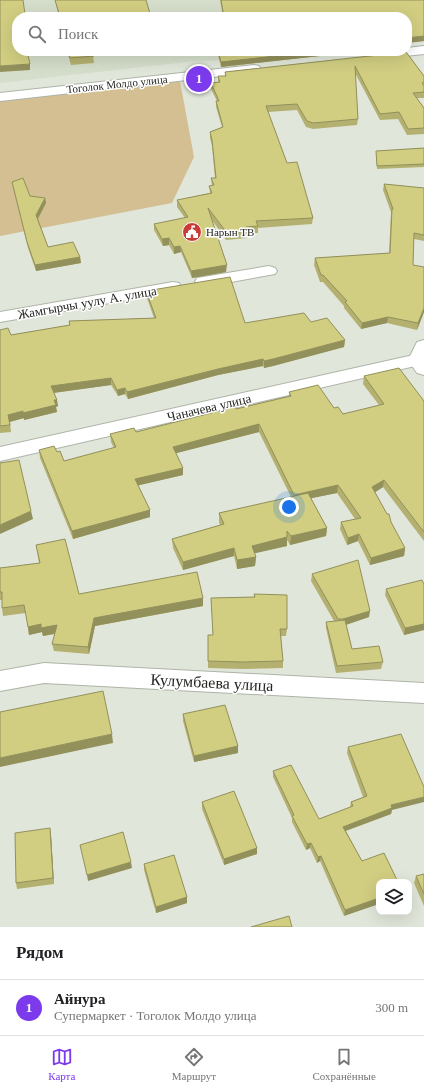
<!DOCTYPE html>
<html lang="ru">
<head>
<meta charset="utf-8">
<style>
  :root { --surface:#fff; --page:#f2f2f2; --text:#202124; --muted:#757577; --line:#e0e0e0; --accent:#7c3aed }
  body { margin:0; font-family:"Times New Roman",serif; background:var(--page); color:var(--text) }
  .controls { position:absolute; right:12px; bottom:12px; display:grid; overflow:hidden; border-radius:8px; box-shadow:0 4px 16px #0002 }
  .controls button { width:36px; height:36px; display:grid; place-items:center; padding:0; border:0; border-bottom:1px solid var(--line); background:var(--surface); color:var(--text); font:20px sans-serif }
  .you { position:absolute; left:289px; top:507px; width:14px; height:14px; margin:-10px; border:3px solid #fff; border-radius:50%; background:#1a73e8; box-shadow:0 0 0 6px #1a73e833 }
  .badge { display:grid; place-items:center; width:26px; height:26px; border-radius:50%; background:var(--accent); color:#fff; font-size:13px; font-weight:700 }
  .pin { position:absolute; translate:-50% -50%; border:2px solid #fff; box-shadow:0 1px 4px #0006 }
  .list { margin:0; padding:0; list-style:none }
  h2 { display:flex; justify-content:space-between; align-items:center; height:52px; margin:0; padding:0 16px; font-size:17px }
  h2 small { font-size:13px; font-weight:400; color:var(--muted) }
  .list li { display:grid; grid-template-columns:26px 1fr auto; gap:12px; align-items:center; box-sizing:border-box; height:56px; padding:0 16px; border-top:1px solid var(--line) }
  .list b { display:block; font-size:15px; white-space:nowrap }
  .list p { margin:0; font-size:13px; white-space:nowrap; color:var(--muted) }
  .list em { font-size:13px; font-style:normal; color:var(--muted) }
  .icon { flex:none; width:22px; height:22px; fill:none; stroke:currentColor; stroke-width:2; stroke-linecap:round; stroke-linejoin:round }
  .map { position:relative; flex:none; width:424px; height:927px; overflow:hidden }
  .search { position:absolute; background:var(--surface); box-shadow:0 4px 16px #0002; left:12px; right:12px; top:12px; height:44px; display:flex; align-items:center; gap:10px; box-sizing:border-box; padding:0 14px; border-radius:16px; color:var(--muted); font-size:15px }
  .sheet { height:108px; background:var(--surface) }
  nav { display:flex; justify-content:space-around; align-items:center; box-sizing:border-box; height:56px; border-top:1px solid var(--line); background:var(--surface); font-size:11px; color:var(--muted) }
  nav a { display:grid; justify-items:center; gap:2px }
  nav .on { color:var(--accent) }
  .map>svg:first-child { display:block }
  .built { fill:#d5deca }
  .green { fill:#d3bf92 }
  .lines { fill:none; stroke-linecap:round; stroke-linejoin:round }
  .minor-casing { stroke:#aeb4a8; stroke-width:2 }
  .tertiary-casing { stroke:#aeb4a8; stroke-width:2 }
  .minor { fill:#fff; fill-rule:evenodd }
  .tertiary { fill:#fff; fill-rule:evenodd }
  .wall { fill:#b4b170 }
  .shaded-wall { fill:#92905b }
  .building { fill:#d1ce82; stroke:#92905b }
  .labels { text-anchor:middle; stroke-width:3; stroke-linejoin:round; paint-order:stroke }
  .far-street-label { font-size:11px; fill:#242621; stroke:#fff }
  .far-poi-label { font-size:11px; fill:#242621; stroke:#fff; text-anchor:start }
  .street-label { font-size:13px; fill:#242621; stroke:#fff }
  .near-street-label { font-size:16px; fill:#242621; stroke:#fff }
</style>
</head>
<body>
<div class="map">
<svg width="424" height="927" viewBox="0 0 424 927">
  <rect width="100%" height="100%" fill="#e1e6da"/>
  <!-- built -->
  <path class="built" d="M0 0H364L385 17H17V51H354L257 59 196 61 0 83Z"/>
  <!-- green -->
  <path class="green" d="M180 81 194 157 172 203 0 236V101Z"/>
  <g class="lines">
    <!-- minor casing -->
    <g class="minor-casing">
      <path id="minor" d="M269 266 275 268 277 271 275 274 203 287 197 286 195 282 197 278Z
        M173 282 179 283 181 287 179 291 0 322V312Z
        M418 354 424 356V364L0 461V447Z
        M44 663 424 683V703L44 683 0 691V671Z"/>
    </g>
    <!-- tertiary casing -->
    <g class="tertiary-casing">
      <path id="tertiary" d="M424 46V54L377 59 372 58 370 55 372 52 377 51H407V48Z
        M254 65 259 66 261 69 259 72 0 101V93Z
        M424 340V375L417 373 408 360 417 342Z"/>
    </g>
    <!-- minor -->
    <use href="#minor" class="minor"/>
    <!-- tertiary -->
    <use href="#tertiary" class="tertiary"/>
  </g>
  <!-- wall -->
  <path class="wall" d="M55 0H146L151 17H59Z
    M220 0H424V41L407 43V17H223Z
    M67 51H151L93 56 94 63 71 65Z
    M217 51H365L221 67Z
    M406 52 424 76V98H417L424 108V134L407 135 398 119 380 120 355 73 358 119 357 125 313 129 306 127 297 110 268 112 287 163 313 218 312 224 258 228V233H247V238L226 240 212 220 226 272 192 278 181 252 174 254 169 245 163 246 154 230V224L185 218 177 207V200L210 193 209 186H212L211 178H215L212 146 210 138V132L222 127 216 107V101H217L211 89V83L218 82V76H225V72Z
    M424 148V167L377 169 376 151Z
    M12 182 30 196 45 198 46 203 38 219 48 247 80 257 81 263 36 271 28 248 13 187Z
    M384 184 424 188V241L414 239 413 265 424 312 417 330 387 323 361 329 344 308V306L323 282H320L314 265 315 258 389 253 391 212 383 190Z
    M146 291 245 323 311 322 345 340 344 347 273 366 264 368 263 366 218 375 128 399 125 394 118 396 111 385 54 393 58 406 56 407 57 412 24 420V418L10 422 11 432 0 433V330L11 335 69 325V321L154 318 147 298Z
    M364 376 424 401V541L383 487 375 492 405 548 404 556 370 565 358 541 347 545 340 529 341 522 355 519 337 493 311 498 327 528 326 536 290 545 287 540V546L254 553 256 557 255 566 237 569 234 556 183 570 173 548 172 539 220 525 219 522V513L291 497 259 432 176 453 183 475 138 485 150 510V517L73 539 40 458 39 450 57 452 64 461 114 448 111 442 110 434 136 432 236 409 289 396V392L334 408 343 414 379 405 363 384Z
    M36 545 79 594 203 598V606L95 626 89 654 54 651 52 644 55 634 43 636 42 632 29 635 26 613 3 616 2 608V600H0V568L39 563Z
    M312 574 369 617 346 624 352 649 383 662 381 669 336 673 326 628V622L334 621 311 581Z
    M424 584V630L404 635 385 595 386 589Z
    M254 594 287 629 286 636H281L283 661V668L242 669 208 668V661L213 635 211 598 254 597Z
    M183 714 238 746V753L194 762 183 721Z
    M348 747 392 810 391 814 346 831 362 861 344 916 320 861 317 863 310 848 306 850 292 822V818L273 777V771L319 819 350 807 351 802 363 797 347 753Z
    M202 802 257 854 224 865 202 809Z
    M50 828 51 835 54 884 17 889 16 883Z
    M144 864 187 897V903L156 913 144 870Z
    M424 874V906L414 883 416 876Z"/>
  <!-- shaded-wall -->
  <path class="shaded-wall" d="M25 14V17H19V15Z
    M424 36V41L407 43V38Z
    M321 51H365L221 67V62Z
    M30 64V70L0 72V66Z
    M45 198 46 203 37 220 36 215Z
    M169 238V245L163 246 162 239Z
    M180 246 181 252 174 254V247Z
    M80 257 81 263 36 271 35 265Z
    M227 265 226 272 192 278 191 271Z
    M424 308V312L417 330 418 323Z
    M388 317 387 323 361 329 362 323Z
    M345 340 344 347 273 366 264 368V361Z
    M263 359V366L218 375 128 399 127 392 218 369Z
    M111 378V385L52 393 51 386Z
    M125 388V394L118 396 117 390Z
    M54 400H57L58 406 56 407 57 412 24 420 23 413Z
    M23 411 24 418 9 422 8 415Z
    M259 424V432L173 454V447Z
    M183 468V475L136 486 135 479Z
    M384 480 383 487 371 495 372 487Z
    M338 485 337 493 293 502 294 495Z
    M150 510V517L73 539 72 531Z
    M31 511 33 519 0 534V525Z
    M327 528 326 536 290 545 291 536Z
    M359 534 358 541 347 545 348 538Z
    M287 537V546L252 554V546Z
    M234 548V556L183 570V562Z
    M405 548 404 556 370 565 371 558Z
    M256 557 255 566 237 569V560Z
    M203 598V606L95 626 89 654 88 647 94 618Z
    M370 611 369 617 343 626V619Z
    M41 624 57 625 58 633 43 636 42 632 29 635 28 627Z
    M424 624V630L404 635 405 628Z
    M112 734 113 743 0 767V758Z
    M238 746V753L194 762V756Z
    M424 797V802L392 810 391 814 342 832 343 827 391 805Z
    M50 828 51 835 54 884 53 878Z
    M311 843 310 848 306 850 307 844Z
    M257 848V854L224 865V859Z
    M321 856 320 861 317 863 318 857Z
    M131 862 132 868 88 881 87 875Z
    M187 897V903L156 913V907Z
    M379 898V904L344 916 345 910Z"/>
  <!-- building -->
  <path class="building" d="M0 0H23L25 14 19 15V17H17V51H27L30 64 0 66Z
    M55 0H146L151 17H60Z
    M221 0H424V36L407 38V17H224Z
    M68 51H92L94 56 70 58Z
    M218 51H321L221 62Z
    M406 52 424 76V82L422 83 424 86V92L413 93 424 108V128L408 129 399 112 380 114 355 66 358 119 313 123 307 121 297 104 266 106 287 163 297 162 313 218 256 221 258 226 246 227 247 232 227 233 208 208 227 265 191 271 180 246 174 247 169 238 162 239 154 224 188 217 177 200 212 193 209 186 214 185 211 178H216L212 140 210 132 223 127 216 101H219L211 83 220 82 218 76H226L225 72Z
    M424 148V164L377 166 376 151Z
    M23 178 30 196 45 198 36 215 48 247 73 242 80 257 35 265 27 242 12 182Z
    M384 184 424 188V235L414 233 413 265 424 267V308L418 323 388 317 362 323 345 302 347 301 323 275H321L315 258 390 253 392 209H393Z
    M230 277 245 323 304 313 311 322 327 318 345 340 273 359 264 361 263 359 218 369 127 392 125 388 117 390 111 378 51 386 57 400H54L56 405 23 413V411L8 415 10 425 0 426V330L8 328 11 335 70 325 69 321 156 318 146 291Z
    M399 368 424 401V532L384 480 372 487 387 514H389L391 522 405 548 371 558 359 534 348 538 341 522 361 518 338 485 294 495 259 424 173 447 183 468 135 479 150 510 72 531 39 450 54 446 57 452 60 451 64 461 116 447 110 434 134 428 136 432 235 407 236 409 291 396 289 392 318 385 334 408 338 407 343 414 384 404 364 376Z
    M19 460 31 511 0 525V463Z
    M308 493 327 528 291 536 287 531V537L252 546 256 557 237 560 234 548 183 562 172 539 224 524 219 513Z
    M65 539 79 594 197 572 203 598 94 618 88 647 52 644 57 625 41 628V624L28 627 24 605 2 608V592H0V568L40 563 36 545Z
    M358 560 370 611 343 619H338L312 574Z
    M422 580 424 584V624L405 628 386 589Z
    M254 594 287 595V629H280L283 661 242 662 208 661V635H213L211 598 255 597Z
    M345 620 352 649 379 646 383 662 337 666 326 622Z
    M103 691 112 734 0 758V712Z
    M225 705 238 746 194 756 183 714Z
    M401 734 424 787V797L391 805 392 808 343 827 362 861 384 853 398 882H379V898L345 910 321 856 318 857 311 843 307 844 292 816 294 815 273 771 291 765 319 819 353 806 351 802 367 796 348 747Z
    M234 791 257 848 224 859 202 802Z
    M50 828 53 878 16 883 15 833Z
    M123 832 131 862 87 875 80 845Z
    M174 855 187 897 156 907 144 864Z
    M424 874V894L416 876Z
    M289 916 292 927H251Z"/>
  <!-- icons -->
  <defs>
    <g id="civic-disc" transform="scale(1)"><circle r="9.5" fill="#c93b36" stroke="#fff"/><path d="M-.6-6.5H3V-4.5H.6V-3L4-1V1h2V6H-6V1h2V-1L-.6-3ZM-1.2 2.5V6h2.4V2.5Z" fill="#fff"/></g>
  </defs>
  <g fill-rule="evenodd">
    <use href="#civic-disc" x="192" y="232"/>
  </g>
  <g class="labels">
    <!-- far-street labels -->
    <g class="far-street-label">
      <text transform="translate(117 84) rotate(-6)" y="4">Тоголок Молдо улица</text>
    </g>
    <!-- far-poi labels -->
    <g class="far-poi-label">
      <text x="206" y="236">Нарын ТВ</text>
    </g>
    <!-- street labels -->
    <g class="street-label">
      <text transform="translate(87 302) rotate(-10)" y="5">Жамгырчы уулу А. улица</text>
      <text transform="translate(209 407) rotate(-13)" y="5">Чаначева улица</text>
    </g>
    <!-- near-street labels -->
    <g class="near-street-label">
      <text transform="translate(212 682) rotate(3)" y="6">Кулумбаева улица</text>
    </g>
  </g>
</svg>
<div class="controls">
<button><svg class="icon" aria-label="layers" viewBox="0 0 24 24"><path d="M12 4l9 5-9 5-9-5zM3 14l9 5 9-5"/></svg></button>
</div>
<div class="you"></div>
<div class="pin badge" style="left:199px;top:79px">1</div>
<div class="search"><svg class="icon" aria-label="search" viewBox="0 0 24 24"><circle cx="10" cy="10" r="6"/><path d="M15 15l6 6"/></svg>Поиск</div>
</div>
<section class="sheet">
<h2>Рядом<small></small></h2>
<ul class="list">
<li><span class="badge">1</span><div><b>Айнура</b><p>Супермаркет · Тоголок Молдо улица</p></div><em>300 m</em></li>
</ul>
</section>
<nav>
<a class="on"><svg class="icon" aria-label="map" viewBox="0 0 24 24"><path d="M3 6l6-2 6 2 6-2v14l-6 2-6-2-6 2zM9 4v14M15 6v14"/></svg>Карта</a>
<a><svg class="icon" aria-label="directions" viewBox="0 0 24 24"><path d="M12 3l9 9-9 9-9-9zM9 14v-3h6M13 9l2 2-2 2"/></svg>Маршрут</a>
<a><svg class="icon" aria-label="saved" viewBox="0 0 24 24"><path d="M7 4h10v16l-5-4-5 4z"/></svg>Сохранённые</a>
</nav>
</body>
</html>
